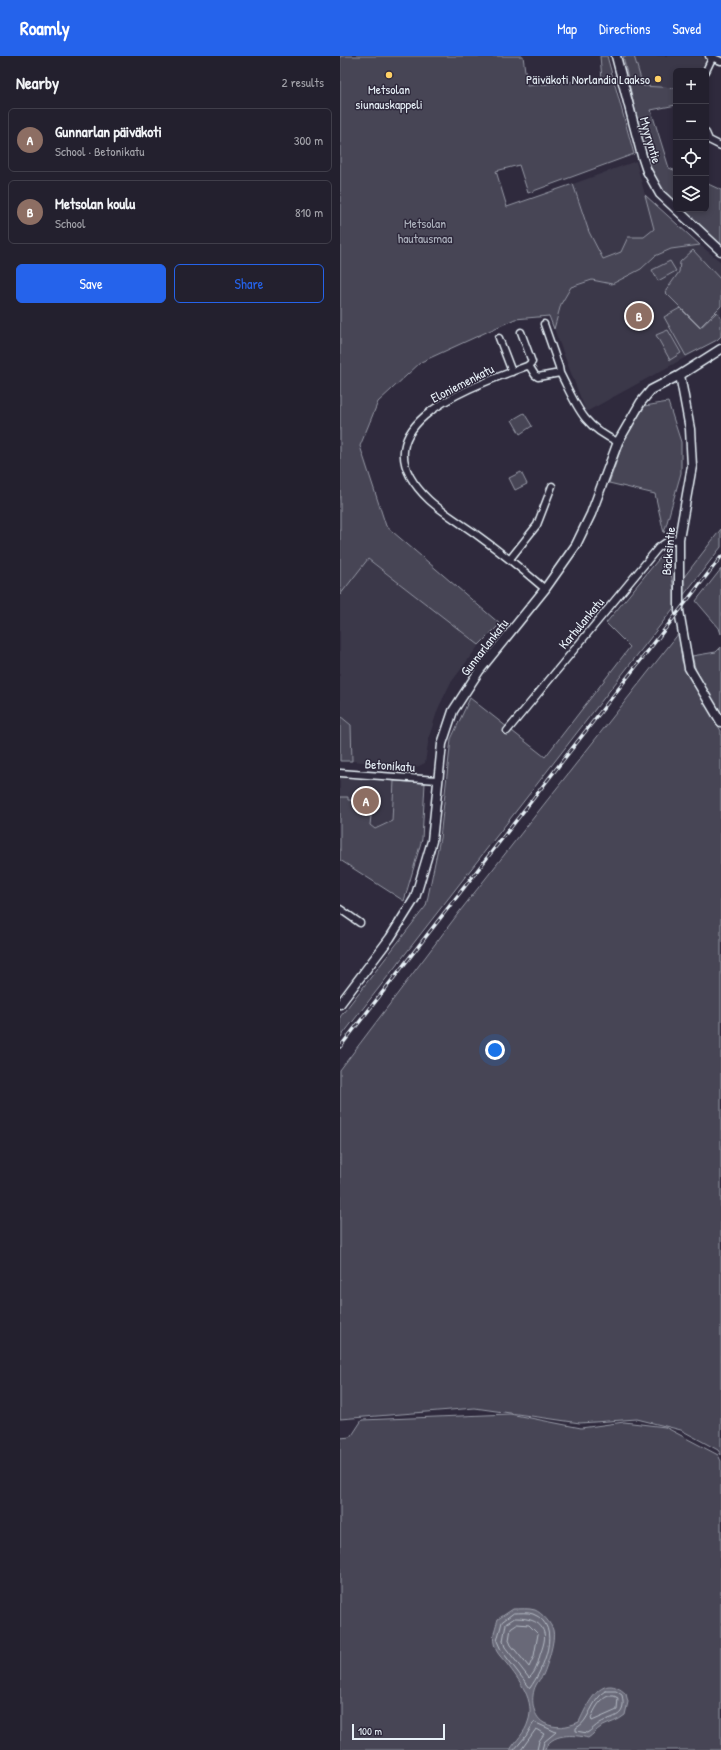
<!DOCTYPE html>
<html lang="en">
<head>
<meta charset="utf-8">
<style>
  :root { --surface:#23202e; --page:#2b2836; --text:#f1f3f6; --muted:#a3a3aa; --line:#403e4a; --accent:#2563eb }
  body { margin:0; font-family:"Patrick Hand",sans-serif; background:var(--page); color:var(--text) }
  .controls { position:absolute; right:12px; top:12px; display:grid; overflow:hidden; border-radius:6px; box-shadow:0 2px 6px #0003 }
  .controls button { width:36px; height:36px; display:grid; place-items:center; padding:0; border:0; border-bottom:1px solid var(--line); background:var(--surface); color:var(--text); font:20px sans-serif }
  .scale { position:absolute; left:12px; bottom:10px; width:93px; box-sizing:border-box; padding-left:4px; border:2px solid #e8f1f8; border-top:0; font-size:11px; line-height:14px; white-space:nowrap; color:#e8f1f8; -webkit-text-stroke:3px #2f2a3d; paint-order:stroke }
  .you { position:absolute; left:155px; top:994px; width:14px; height:14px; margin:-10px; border:3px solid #fff; border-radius:50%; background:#1a73e8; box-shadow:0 0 0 6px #1a73e833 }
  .badge { display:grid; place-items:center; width:26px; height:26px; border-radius:50%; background:var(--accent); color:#fff; font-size:13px; font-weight:700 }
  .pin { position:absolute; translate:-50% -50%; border:2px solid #fff; box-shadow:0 1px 4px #0006 }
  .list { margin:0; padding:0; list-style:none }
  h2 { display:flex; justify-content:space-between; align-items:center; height:52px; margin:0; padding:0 16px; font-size:17px }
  h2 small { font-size:13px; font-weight:400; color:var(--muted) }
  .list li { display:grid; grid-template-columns:26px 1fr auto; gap:12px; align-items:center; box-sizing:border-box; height:64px; margin:0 8px 8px; padding:0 8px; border:1px solid var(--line); border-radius:6px }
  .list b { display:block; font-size:15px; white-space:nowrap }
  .list p { margin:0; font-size:13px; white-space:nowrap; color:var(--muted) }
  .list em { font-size:13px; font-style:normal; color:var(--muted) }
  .actions { display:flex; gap:8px; padding:12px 16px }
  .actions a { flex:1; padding:9px 0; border:1px solid var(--accent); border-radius:6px; text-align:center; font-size:14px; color:var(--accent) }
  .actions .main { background:var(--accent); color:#fff }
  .icon { flex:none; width:22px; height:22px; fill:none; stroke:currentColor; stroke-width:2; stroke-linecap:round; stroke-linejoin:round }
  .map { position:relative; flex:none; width:381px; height:1694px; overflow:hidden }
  header { display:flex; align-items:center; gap:24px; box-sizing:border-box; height:56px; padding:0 20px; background:var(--accent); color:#fff }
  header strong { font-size:19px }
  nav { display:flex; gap:22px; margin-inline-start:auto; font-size:14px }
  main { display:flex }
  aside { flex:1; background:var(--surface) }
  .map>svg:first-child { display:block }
  .built { fill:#3b3749 }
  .green { fill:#464455; stroke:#979aa6 }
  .water { fill:#696978; stroke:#9c9fab }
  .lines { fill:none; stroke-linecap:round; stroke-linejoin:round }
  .shore { stroke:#b5bbc5; stroke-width:1 }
  .street-casing { stroke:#e8f1f8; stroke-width:9 }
  .secondary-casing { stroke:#e8f1f8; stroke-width:11 }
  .street { stroke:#2f2a3d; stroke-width:6 }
  .secondary { stroke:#2f2a3d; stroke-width:8 }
  .rail-casing { stroke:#e8f1f8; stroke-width:3.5 }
  .rail { stroke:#2f2a3d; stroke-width:2; stroke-dasharray:6; stroke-linecap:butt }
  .poi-dot { fill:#ffd166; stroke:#2f2a3d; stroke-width:1.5 }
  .labels { text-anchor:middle; stroke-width:3; stroke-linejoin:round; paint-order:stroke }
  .poi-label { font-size:13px; fill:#e8f1f8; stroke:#2f2a3d; text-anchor:end }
  .street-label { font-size:13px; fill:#e8f1f8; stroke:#2f2a3d }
  .park-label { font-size:13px; fill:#afb4bf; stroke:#2f2a3d }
</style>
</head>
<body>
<header>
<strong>Roamly</strong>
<nav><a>Map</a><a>Directions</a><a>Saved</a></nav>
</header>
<main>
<aside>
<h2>Nearby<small>2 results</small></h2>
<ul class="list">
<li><span class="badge" style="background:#8d6e63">A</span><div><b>Gunnarlan päiväkoti</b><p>School · Betonikatu</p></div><em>300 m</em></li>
<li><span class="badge" style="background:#8d6e63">B</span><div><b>Metsolan koulu</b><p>School</p></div><em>810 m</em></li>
</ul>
<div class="actions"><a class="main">Save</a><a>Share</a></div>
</aside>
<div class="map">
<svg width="381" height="1694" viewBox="0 0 381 1694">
  <rect width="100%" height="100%" fill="#2f2a3d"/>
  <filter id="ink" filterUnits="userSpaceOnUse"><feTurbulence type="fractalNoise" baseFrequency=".025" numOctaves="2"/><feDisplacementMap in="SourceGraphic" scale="8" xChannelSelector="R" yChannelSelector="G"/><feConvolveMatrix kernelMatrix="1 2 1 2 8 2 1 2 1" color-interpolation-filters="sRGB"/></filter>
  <g filter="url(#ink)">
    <!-- built -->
    <path class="built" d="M294 0H362L367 7 364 15H336V32L303 30Z
      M296 105 314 173 304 181H288L281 196 263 203 249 176 233 128Z
      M360 189 381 206V282L246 356 214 273 221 248 231 231 252 224 272 228 301 213 315 200 331 193Z
      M27 503 139 589 110 628 98 653 89 681 85 707 77 711 12 705 11 669 0 660V539Z
      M0 720 54 725 52 765 35 773 0 769Z"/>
    <!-- green -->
    <path class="green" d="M0 0H183L187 30 262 23 260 0H267L294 98 188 137 179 109 156 115 167 151 233 128 249 176 263 203 281 196 288 181H304L314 173 305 139 360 189 331 193 315 200 301 213 272 228 252 224 231 231 221 248 214 273 209 260 175 263 81 306 38 346 20 390 46 470 160 568 139 589 28 503 0 539Z
      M283 0H294L303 30 336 32V49L311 54 329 112 336 115V147L322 135 306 104Z
      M366 127 381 134V190L342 153H366Z
      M353 194 381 224V250L360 271 325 236 339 216 340 206Z
      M330 205 336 215 318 225 312 214Z
      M340 252 360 272 377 256 381 262V280L377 284 346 300 324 261Z
      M328 274 341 297 330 304 316 279Z
      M328 346 341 386V417L324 477 315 438 269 427 285 381 305 350Z
      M184 357 192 370 180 378 172 364Z
      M181 416 187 428 175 434 169 422Z
      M381 473V491L0 982V961L86 850 100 782 111 683 130 642 205 701 290 591 266 567 327 493 334 534Z
      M381 513V578L379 572 356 545Z
      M339 577 342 605 381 675V1399L378 1394 341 1374 297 1363 240 1367 135 1352 0 1363V1014L120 855Z
      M381 591V659L357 619 352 600 376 596Z
      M0 660 11 669 12 705H0Z
      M54 725 85 727 82 783 64 845 0 804V741H8V744L26 745 25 759 31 760 30 769 35 773 52 765Z
      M170 1358 241 1372 284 1366 325 1371 378 1399 381 1405V1694H0V1382L11 1381 22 1364Z"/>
    <!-- water -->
    <path class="water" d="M173 1553C180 1553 189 1552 195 1554 202 1557 211 1567 213 1574 216 1583 207 1610 203 1619 201 1622 198 1625 196 1629 190 1641 192 1660 204 1667 215 1673 228 1671 239 1666 248 1647 262 1615 286 1638L288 1646 285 1659C278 1665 269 1667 261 1671 256 1674 253 1679 248 1682 234 1678 210 1677 205 1694H170C176 1684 185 1677 188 1666 196 1645 179 1624 167 1608 162 1602 155 1596 154 1587 152 1580 156 1570 158 1563Z"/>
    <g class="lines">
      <!-- shore -->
      <path class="shore" d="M174 1557C180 1557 188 1556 193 1558 224 1570 202 1615 190 1632L161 1594 157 1585 162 1566Z
        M175 1562C186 1562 201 1564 204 1577 206 1583 202 1593 200 1599 198 1607 196 1616 189 1622L165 1591 163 1585 166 1568Z
        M177 1568 189 1569 198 1578 194 1600 189 1611 171 1589 169 1584 171 1572Z
        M266 1635H276L282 1639C287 1662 274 1659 260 1667 255 1670 252 1674 247 1677L236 1675V1672C250 1666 250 1644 266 1635Z
        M268 1640H274L278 1642 277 1654 252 1665 251 1662C255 1653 259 1644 268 1640Z
        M174 1694 186 1680 194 1666 216 1676 204 1686 202 1694
        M181 1694 196 1673 204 1678 199 1685 197 1694"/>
      <!-- street casing -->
      <g class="street-casing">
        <path id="street" d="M369 0 381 5
          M366 15 373 0
          M366 77 369 84 381 90
          M204 268 219 311 220 317
          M181 276 192 306 187 310
          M159 282 172 316
          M170 503 197 469 212 430
          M205 533C182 513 158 494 133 476 119 466 102 456 89 444 12 370 131 331 187 310L190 311 195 319 198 321 220 317C237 350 242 370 278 386
          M167 675 318 492 328 485 339 483
          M0 717 97 724
          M0 853 20 867"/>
      </g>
      <!-- secondary casing -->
      <g class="secondary-casing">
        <path id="secondary" d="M276 0 302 100 307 115 320 138 381 195
          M340 319 350 373 352 410 339 483V555L349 612 381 666
          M0 948 50 882 75 842 92 785 102 688 113 655 139 615 205 533 236 489 251 458 278 386 301 346 311 334 340 319 381 293"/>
      </g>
      <!-- street -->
      <use href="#street" class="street"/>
      <!-- secondary -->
      <use href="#secondary" class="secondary"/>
      <!-- rail casing -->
      <g class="rail-casing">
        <path id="rail" d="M0 991 381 501"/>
      </g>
      <!-- rail -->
      <use href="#rail" class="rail"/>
    </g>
  </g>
  <!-- markers -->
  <g class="poi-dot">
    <circle cx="49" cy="19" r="4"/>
    <circle cx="318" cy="23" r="4"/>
  </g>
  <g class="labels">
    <!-- poi labels -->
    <g class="poi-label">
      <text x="310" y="28">Päiväkoti Norlandia Laakso</text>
      <text x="49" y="38" text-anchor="middle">Metsolan<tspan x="49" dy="15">siunauskappeli</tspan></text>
    </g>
    <!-- street labels -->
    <g class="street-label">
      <text transform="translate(311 84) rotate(74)" y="5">Myyryntie</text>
      <text transform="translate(122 327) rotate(-27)" y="5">Eloniemenkatu</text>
      <text transform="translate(328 495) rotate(-85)" y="5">Bäcksintie</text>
      <text transform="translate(241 567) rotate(-50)" y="5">Karhulankatu</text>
      <text transform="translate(144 591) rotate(-52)" y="5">Gunnarlankatu</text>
      <text transform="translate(50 709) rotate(4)" y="5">Betonikatu</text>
    </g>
    <!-- park labels -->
    <g class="park-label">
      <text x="85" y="172">Metsolan<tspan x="85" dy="15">hautausmaa</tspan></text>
    </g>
  </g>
</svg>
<div class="controls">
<button>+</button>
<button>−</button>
<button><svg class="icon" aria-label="locate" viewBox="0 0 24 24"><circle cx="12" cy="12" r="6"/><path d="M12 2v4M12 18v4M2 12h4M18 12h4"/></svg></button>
<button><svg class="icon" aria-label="layers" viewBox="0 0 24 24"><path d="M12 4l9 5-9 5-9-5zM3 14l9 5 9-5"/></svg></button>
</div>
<div class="scale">100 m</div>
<div class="you"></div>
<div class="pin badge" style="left:26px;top:745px;background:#8d6e63">A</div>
<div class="pin badge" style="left:299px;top:260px;background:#8d6e63">B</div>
</div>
</main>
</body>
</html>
